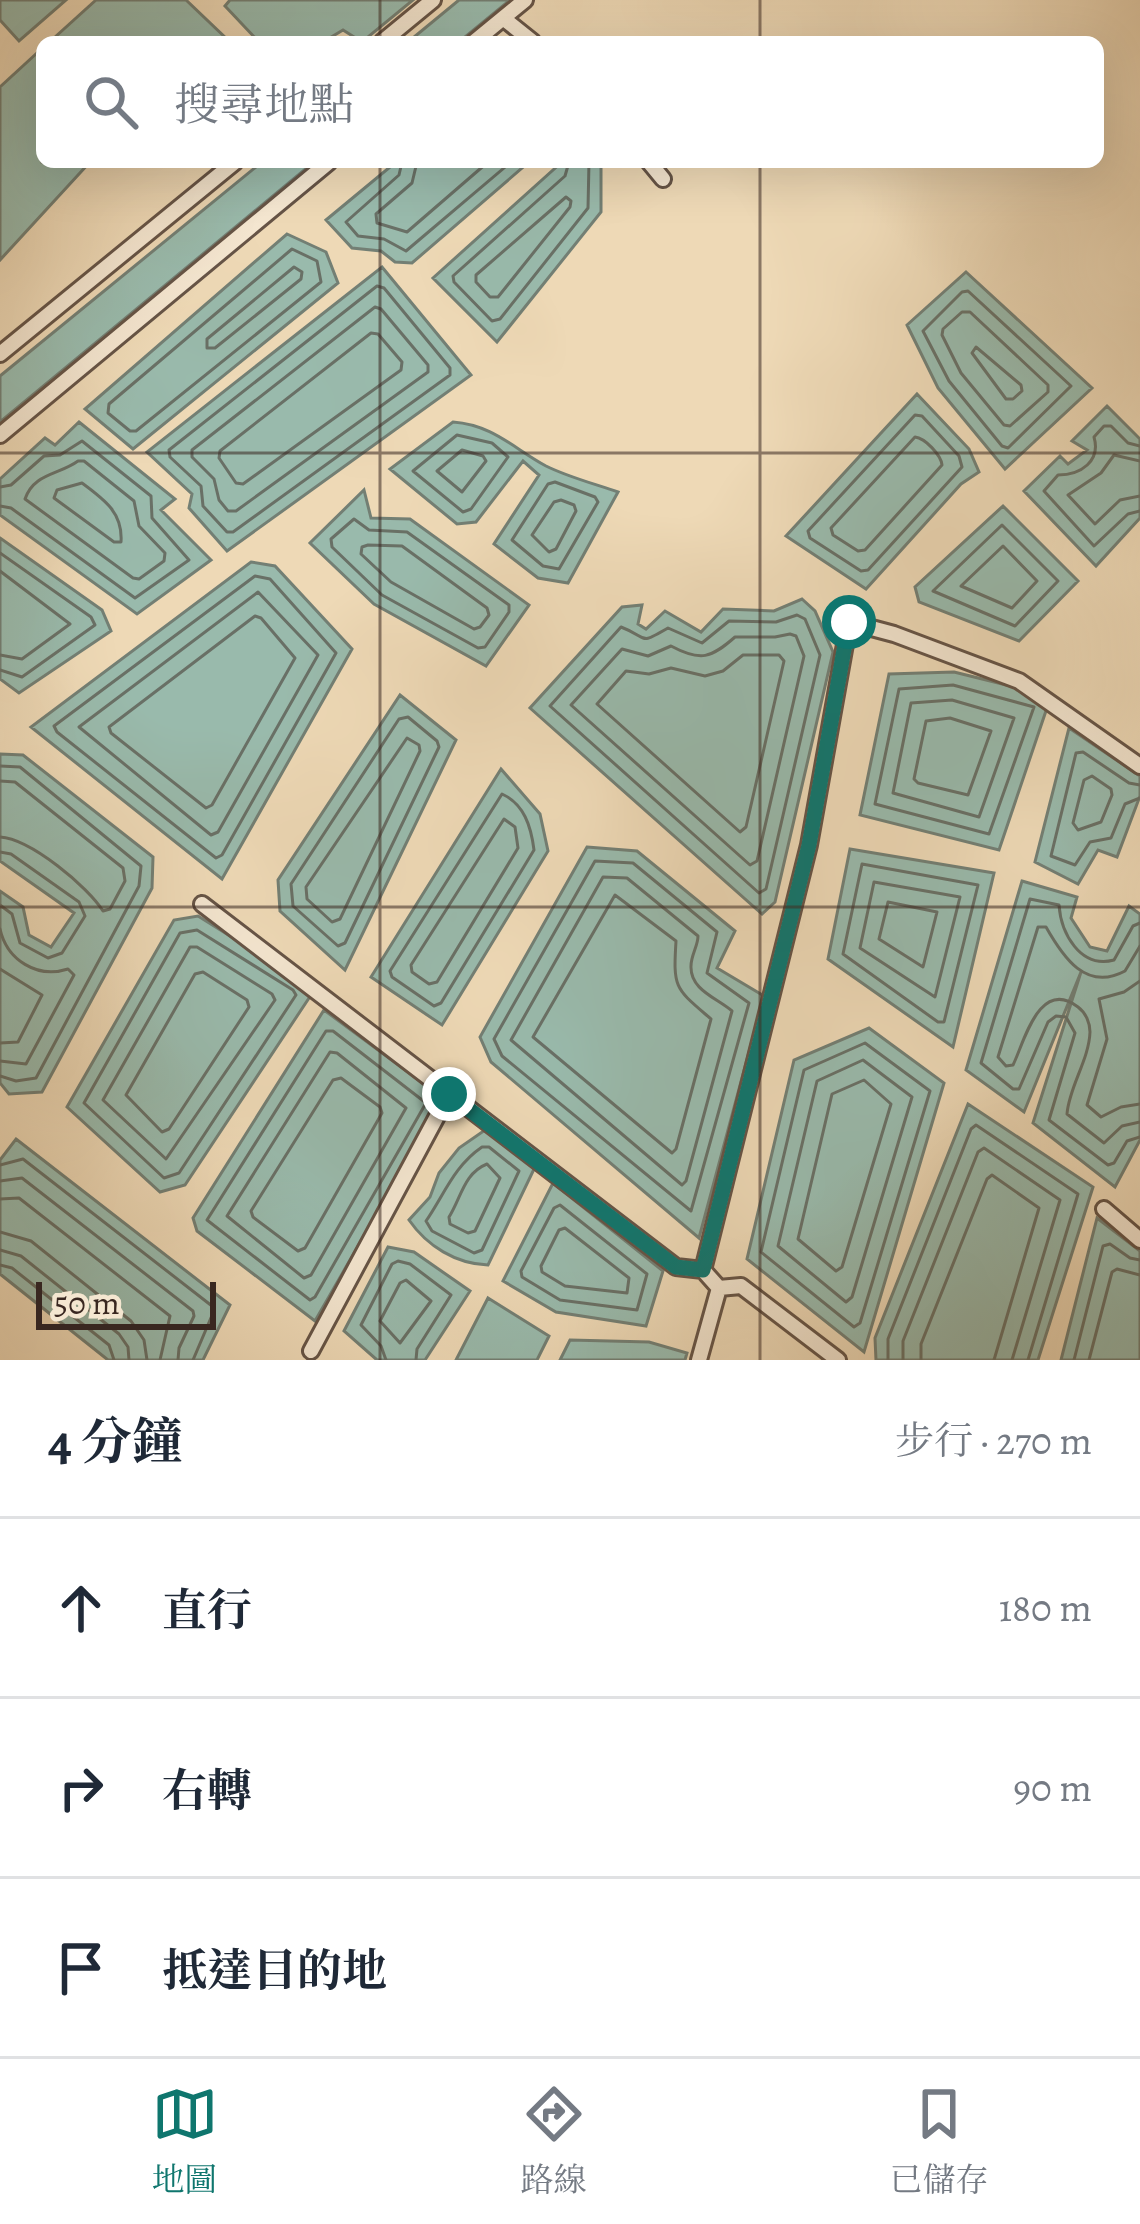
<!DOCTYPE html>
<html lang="zh-TW">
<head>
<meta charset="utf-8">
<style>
  :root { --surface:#fff; --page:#f2f2f3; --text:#1f2937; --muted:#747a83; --line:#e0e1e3; --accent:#0f766e }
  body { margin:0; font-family:Alegreya,"Noto Serif TC",serif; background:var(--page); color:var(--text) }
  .scale { position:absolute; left:36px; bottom:30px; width:180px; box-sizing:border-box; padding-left:12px; border:6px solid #392720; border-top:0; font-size:33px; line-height:42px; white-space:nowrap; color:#392720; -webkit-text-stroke:9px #f4e6d0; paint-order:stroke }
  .stop { position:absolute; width:36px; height:36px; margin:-27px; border:9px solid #0f766e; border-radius:50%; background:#fff }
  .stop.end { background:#0f766e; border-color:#fff; box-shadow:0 3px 12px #0008 }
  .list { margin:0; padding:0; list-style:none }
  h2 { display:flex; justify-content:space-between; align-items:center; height:156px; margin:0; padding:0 48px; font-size:51px }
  h2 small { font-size:39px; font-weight:400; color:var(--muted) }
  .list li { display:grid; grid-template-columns:78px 1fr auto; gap:36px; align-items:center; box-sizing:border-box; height:180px; padding:0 48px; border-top:3px solid var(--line) }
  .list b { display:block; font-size:45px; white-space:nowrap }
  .list em { font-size:39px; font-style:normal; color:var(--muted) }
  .icon { flex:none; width:66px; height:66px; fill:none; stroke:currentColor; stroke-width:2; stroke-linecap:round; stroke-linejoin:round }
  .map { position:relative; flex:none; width:1140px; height:1360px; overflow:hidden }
  .search { position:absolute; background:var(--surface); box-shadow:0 12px 48px #0002; left:36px; right:36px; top:36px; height:132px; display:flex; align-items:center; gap:30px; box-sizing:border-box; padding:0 42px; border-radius:18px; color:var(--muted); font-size:45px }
  .sheet { height:696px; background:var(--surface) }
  nav { display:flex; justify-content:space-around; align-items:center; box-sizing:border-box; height:168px; border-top:3px solid var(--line); background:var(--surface); font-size:33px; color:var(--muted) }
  nav a { display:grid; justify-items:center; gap:6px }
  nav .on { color:var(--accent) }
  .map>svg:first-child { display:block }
  .water { fill:#99baac; stroke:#737f74; stroke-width:3 }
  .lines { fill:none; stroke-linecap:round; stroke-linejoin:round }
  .shore { stroke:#697066; stroke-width:3 }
  .service-casing { stroke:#665446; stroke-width:20 }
  .service { stroke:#f4e6d0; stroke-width:14 }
  .route { stroke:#0f766e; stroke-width:15 }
  .grid { fill:none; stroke:#392720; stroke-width:3; stroke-opacity:0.55 }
</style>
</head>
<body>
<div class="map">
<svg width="1140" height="1360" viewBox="0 0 1140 1360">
  <rect width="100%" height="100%" fill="#eed9b6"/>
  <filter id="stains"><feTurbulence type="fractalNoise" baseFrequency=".00167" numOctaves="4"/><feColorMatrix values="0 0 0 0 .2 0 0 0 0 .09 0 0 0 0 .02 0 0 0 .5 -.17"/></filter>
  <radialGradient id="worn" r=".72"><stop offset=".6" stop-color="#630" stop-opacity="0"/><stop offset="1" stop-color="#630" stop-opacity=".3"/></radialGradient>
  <!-- water -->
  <path class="water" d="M0 0H66L19 41 0 20Z
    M96 0H186L230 42H58L54 38Z
    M230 0H413L362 42 343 30 323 42H259L225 6Z
    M459 0H510L459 42H408Z
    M37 53 42 58V162H90L0 260V87Z
    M262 162H314L0 422V376Z
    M396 162H529L412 263 395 262 381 251 352 248 326 220Z
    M562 162H601V212L497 342 433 278Z
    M287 234 326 252 338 283 133 449 85 409Z
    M382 267 471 375 227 551 189 508 192 494 147 452Z
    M966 272 1092 388 1005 469 938 388 907 325Z
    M917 394 969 449 979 472 961 484 866 589 786 536Z
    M1107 406 1140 439V518L1096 566 1024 491 1060 456 1068 464 1087 450 1072 441Z
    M79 422 175 499 161 510 211 560 137 614 0 515V479L45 438 55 445Z
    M453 422C493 425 513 448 546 466 568 477 595 484 618 492L568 583 538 578 494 544 539 475 523 461 476 522 457 524 390 469Z
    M364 490 371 518 410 519 529 605 486 666 374 604 310 543Z
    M1003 506 1078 581 1019 641 919 602 915 587Z
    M0 538 102 610 111 631 19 693 0 679Z
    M251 562 275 566 352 649 222 879 31 727Z
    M802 599 815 611 833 652 775 902 762 914 530 708 622 607 642 605 638 624 646 629 665 611 701 632 723 609 774 611Z
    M954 672 1051 696 999 850 860 815 889 674Z
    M400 695 456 740 345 970 280 911 278 880Z
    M1069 728 1140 776V796L1117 857 1098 850 1078 884 1035 862Z
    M0 754 23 755 153 857 152 888 42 1092 9 1094 0 1083V891L23 907 29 935 51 947 74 913 0 861Z
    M501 769 540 814 548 851 442 1025 371 977Z
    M587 847 637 851 735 931 717 968 764 996 699 1238 491 1062 480 1037Z
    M850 849 994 873 953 1047 828 959Z
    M1022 881 1077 897 1071 918 1090 947 1107 951 1129 906 1140 914V1140L1115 1187 1033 1123 1081 972 1024 1112 966 1070Z
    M198 916 315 989 185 1185 160 1192 67 1107 174 920Z
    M324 1010 443 1098 315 1321 197 1231 193 1218Z
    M869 1028 944 1083 864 1352 747 1259 794 1060Z
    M968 1104 1093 1187 1038 1360H876L875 1338Z
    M485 1130 536 1165 488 1265C456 1264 427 1246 409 1220L430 1197 439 1173 459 1148Z
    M16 1139 230 1305 203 1360H108L0 1274V1160Z
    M553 1183 663 1271 646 1326 556 1312 503 1281Z
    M1097 1218 1140 1251V1360H1061Z
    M388 1247 414 1252 470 1291 425 1360H377L344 1331Z
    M488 1298 549 1336 537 1360H456Z
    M570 1340 649 1342 687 1353 685 1360H560Z"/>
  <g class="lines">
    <!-- shore -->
    <path class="shore" d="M402 162 399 175 346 222 358 236 384 239 406 251 511 162
      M417 162 412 183 376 214 377 223 407 232 488 162
      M569 162 565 176 453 276 454 282 492 321 500 319 588 208 589 162
      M566 197 571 201 570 207 498 297H490L476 282V275Z
      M292 249 317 261 321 282 136 431H130L108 413 109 404Z
      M294 267 302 272 301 279 215 348H207V339Z
      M377 286 384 288 450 368V375L233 532H227L203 506 201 486 170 457 169 450Z
      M968 291 1071 386 1008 448 1002 446 949 381 923 331 962 292Z
      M375 307 381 309 428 365V372L236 511H228L219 500 214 479 192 457V450Z
      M962 312H970L1048 385V392L1010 426 1004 425 961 373 942 335 943 329Z
      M371 333 378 334 402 362 401 370 243 484 236 483 219 458 220 451Z
      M976 347 1021 385 1022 391 1013 399H1006L972 353Z
      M915 415 922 416 959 456 962 467 868 570 861 571 810 538 808 531Z
      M457 435 492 443 508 457 471 509 463 512 413 471Z
      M915 437C925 438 941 455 942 465L865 550 858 551 833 535 831 528Z
      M1140 446 1128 443 1111 426H1104L1094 437C1101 461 1081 475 1058 475L1044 491 1094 546 1128 514 1140 511
      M462 450 483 456 486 461 462 492 437 471Z
      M78 461H84L134 501 139 526 165 553 164 561 139 579 133 578 25 499C34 473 59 475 78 461Z
      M1140 461 1114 455 1101 473 1068 495 1095 524 1120 500 1140 496
      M555 482 595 497 598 502 559 569 543 566 512 540 548 484Z
      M82 483C105 500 123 513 121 542H114L54 498 57 490Z
      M0 487 11 485 44 456 60 455 82 441 151 496 152 518 189 560 135 598 11 508 0 506
      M561 500 574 505 576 511 556 549 549 552 532 535 554 502Z
      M354 519 369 530 407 532 509 605V612L485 647 478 648 382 595 332 547 331 539Z
      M1002 525 1058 581 1015 626 933 591Z
      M368 545 402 546 487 608 489 615 480 627 474 629 391 582 361 554 362 547Z
      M1003 546 1037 581 1012 608 961 586Z
      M0 553 91 617 95 625 22 677 0 670
      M0 571 70 624 22 659 0 655
      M255 576 270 579 336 653 222 855 216 858 57 732 54 726Z
      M258 592 318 655 218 832 211 835 79 727Z
      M797 615 805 619 820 655 766 889 759 893 550 706 621 627C650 638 637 646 668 628L702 643 729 621 776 622Z
      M255 616 261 618 295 658 212 805 206 808 111 733 109 727Z
      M790 634 796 636 804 656 757 861 750 865 571 705 622 649 648 656 671 646C701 662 711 658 735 637H775Z
      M743 655H779L784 661 746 827 740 832 597 704 626 671 649 674 671 668 705 676 723 671Z
      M953 685 1034 707 989 834 875 804 899 689Z
      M952 700 1014 718 979 817 893 793 911 703Z
      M408 717 437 741 439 747 345 943 338 946 293 906 291 884 399 719Z
      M950 718 991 731 968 795 918 783 914 779 926 721Z
      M407 738 419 745 420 751 340 919 332 922 307 899 306 887Z
      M0 766 20 767 141 866 139 886 36 1078 16 1081 0 1076
      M1092 776 1111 789 1112 795 1101 822 1078 830 1073 823 1084 780Z
      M0 781 15 782 123 868 125 881 110 909 103 911C88 887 31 839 0 837
      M1140 785 1129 783 1083 752 1076 753 1051 856 1075 865 1090 842 1111 838 1125 804 1140 798
      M502 794C524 804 531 826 534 850L441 1003 434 1006 392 977 390 971Z
      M504 819 515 827 518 848 437 982 429 984 412 972 411 965Z
      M0 852 11 854 79 902 85 916 62 953 48 958 20 943 12 914 0 905
      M595 861 633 863 717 932 707 973 749 1003 691 1211 502 1056 494 1039Z
      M862 864 978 885 944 1022H938L843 954Z
      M603 877 627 878 698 936C698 946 691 955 691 966 690 990 717 998 732 1011L686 1181 682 1185 511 1040Z
      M874 882 960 897 935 997 860 948Z
      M615 895 676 941C673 989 675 988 711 1019L676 1149 672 1153 533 1037Z
      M888 902 937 912 923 967 879 939Z
      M1140 923 1133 926 1114 960C1080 969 1061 933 1059 905L1030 899 981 1063 1013 1089H1019L1048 1022 1056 1016 1066 1017 1075 1033 1049 1120 1108 1165 1114 1163 1127 1141 1140 1137
      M0 929C7 960 37 979 68 969L74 975 26 1064 0 1061
      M197 930 293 990 296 995 179 1173 164 1178 84 1103 180 933Z
      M1140 946 1125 971C1086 992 1063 957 1046 927H1038L998 1057 1006 1066 1013 1065C1024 1043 1039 977 1078 1007 1086 1013 1090 1023 1090 1032 1089 1060 1069 1087 1067 1114L1104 1143 1122 1126 1140 1122
      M190 947H197L272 994 275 1000 166 1159 103 1100Z
      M0 969 42 995 18 1042 0 1043
      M203 972 247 1000 249 1007 169 1129 162 1132 126 1095 195 974Z
      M1140 981 1124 992 1099 999 1107 1039 1087 1105 1101 1117 1121 1107 1140 1104
      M326 1031H333L426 1103 315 1297 310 1300 207 1220Z
      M865 1043 930 1091 860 1323 854 1327 761 1252 804 1070Z
      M330 1052 337 1053 406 1108 311 1275 304 1278 227 1216Z
      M863 1060 912 1097 852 1297 846 1302 778 1246 817 1081Z
      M341 1078 380 1107 382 1113 305 1248 298 1251 253 1217 251 1211 333 1080Z
      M864 1080 891 1104 842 1267 836 1271 798 1239 832 1094Z
      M482 1147H489L519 1171 482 1250 474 1253 432 1231 426 1221C444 1195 454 1166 482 1147Z
      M487 1164 500 1178 475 1231 468 1233 450 1224 449 1217C461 1198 464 1173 487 1164Z
      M0 1165 23 1159 212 1306 213 1313 193 1360
      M0 1181 22 1178 193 1311 194 1316 179 1348 178 1360
      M0 1199 19 1198 170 1316 160 1360
      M560 1205 647 1274 637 1310 560 1300 522 1277 521 1271 554 1208Z
      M565 1228 629 1278 627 1293 565 1286 542 1272 541 1266 559 1230Z
      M0 1232 31 1241 131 1321 144 1340 147 1360
      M0 1250 21 1256 119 1334 128 1347 129 1360
      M0 1265 12 1268 109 1345 114 1360
      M406 1280 431 1301 400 1343 380 1321 400 1283Z
      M386 1360 381 1346 361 1325 392 1264 398 1261 410 1264 451 1295 417 1349 416 1360
      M888 1360V1339L971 1129 976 1125 1078 1194 1028 1360
      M903 1360V1341L978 1152 984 1148 1060 1200 1012 1360
      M921 1360V1344L987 1179 992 1175 1039 1208 994 1360
      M1074 1360 1103 1246 1110 1244 1130 1258 1140 1260
      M1089 1360 1112 1272 1117 1269 1140 1275"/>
    <!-- service casing -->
    <g class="service-casing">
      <path id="service" d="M503 18 533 42
        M382 42 433 0
        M474 42 525 0
        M649 162 663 179
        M0 354 235 162
        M0 435 329 162
        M202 904 676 1267 703 1270
        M1104 1209 1140 1240
        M719 1288 741 1286 838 1360
        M311 1351 449 1094
        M699 1360 719 1288 703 1270 809 845 849 622 894 634 1019 681 1140 766"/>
    </g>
    <!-- service -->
    <use href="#service" class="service"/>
  </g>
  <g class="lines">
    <!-- route -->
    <path class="route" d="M449 1094 676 1267 703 1270 809 845 849 622"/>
  </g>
  <!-- grid -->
  <path class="grid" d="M380 0V42M760 0V42M380 162V1360M760 162V1360M0 453H1140M0 907H1140"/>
  <rect width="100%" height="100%" filter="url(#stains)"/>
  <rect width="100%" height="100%" fill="url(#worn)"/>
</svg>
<div class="scale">50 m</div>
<div class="stop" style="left:849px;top:622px"></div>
<div class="stop end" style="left:449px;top:1094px"></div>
<div class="search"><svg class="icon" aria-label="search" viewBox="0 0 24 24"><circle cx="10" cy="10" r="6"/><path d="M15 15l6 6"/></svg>搜尋地點</div>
</div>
<section class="sheet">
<h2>4 分鐘<small>步行 · 270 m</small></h2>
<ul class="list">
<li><svg class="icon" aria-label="ahead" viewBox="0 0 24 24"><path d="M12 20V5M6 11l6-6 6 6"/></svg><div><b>直行</b></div><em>180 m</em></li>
<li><svg class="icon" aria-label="right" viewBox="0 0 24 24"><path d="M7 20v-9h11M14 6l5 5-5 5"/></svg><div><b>右轉</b></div><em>90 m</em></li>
<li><svg class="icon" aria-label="arrive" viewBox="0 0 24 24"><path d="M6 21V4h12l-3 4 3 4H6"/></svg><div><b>抵達目的地</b></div></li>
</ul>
</section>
<nav>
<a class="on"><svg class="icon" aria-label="map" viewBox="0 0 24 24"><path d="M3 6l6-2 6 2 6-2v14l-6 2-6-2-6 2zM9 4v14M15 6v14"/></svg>地圖</a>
<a><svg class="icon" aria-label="directions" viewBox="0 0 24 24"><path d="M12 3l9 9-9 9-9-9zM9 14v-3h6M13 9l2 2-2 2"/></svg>路線</a>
<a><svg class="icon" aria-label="saved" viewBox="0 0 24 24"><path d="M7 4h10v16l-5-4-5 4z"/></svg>已儲存</a>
</nav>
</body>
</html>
